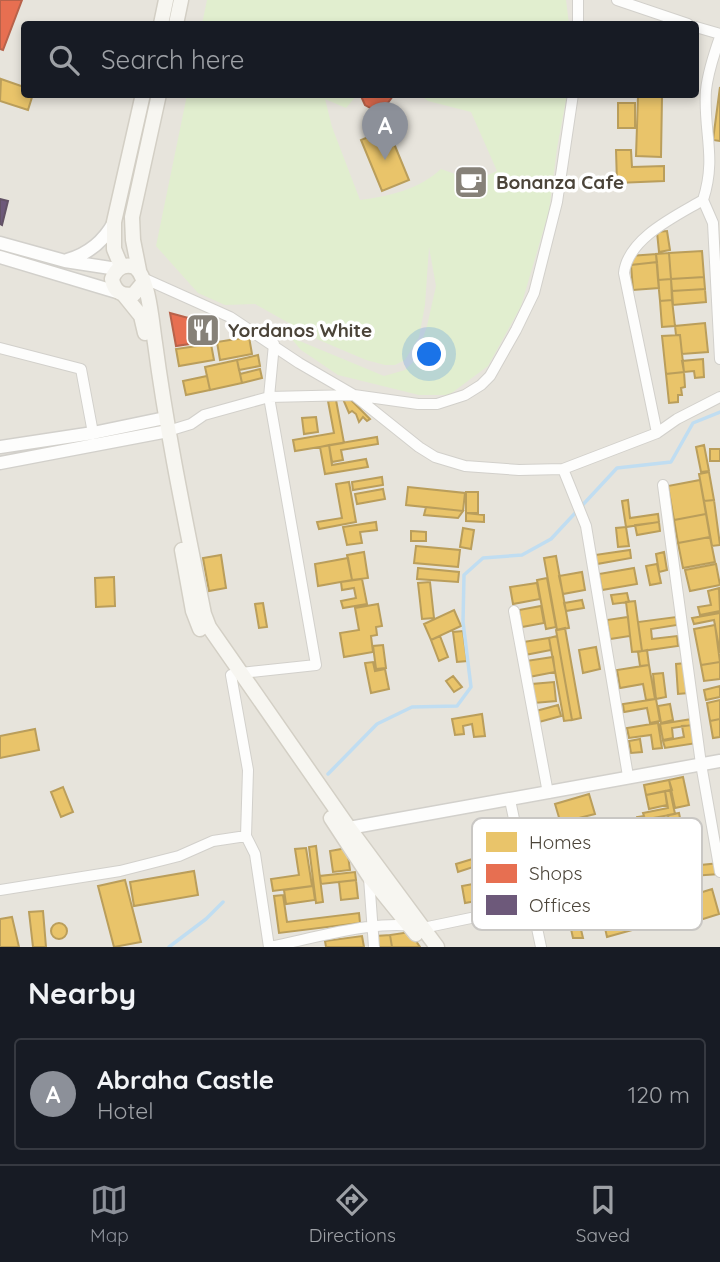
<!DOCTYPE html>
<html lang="en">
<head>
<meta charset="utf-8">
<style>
  :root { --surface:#171b24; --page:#20242c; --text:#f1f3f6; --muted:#9ea1a6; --line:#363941; --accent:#8c9099 }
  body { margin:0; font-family:Quicksand,sans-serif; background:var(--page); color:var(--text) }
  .you { position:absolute; left:430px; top:355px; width:24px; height:24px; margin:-18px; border:5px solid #fff; border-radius:50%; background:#1a73e8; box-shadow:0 0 0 10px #1a73e833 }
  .badge { display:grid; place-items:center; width:46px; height:46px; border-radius:50%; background:var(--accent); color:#fff; font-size:23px; font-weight:700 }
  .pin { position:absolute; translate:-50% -58px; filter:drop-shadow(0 2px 4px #0008) }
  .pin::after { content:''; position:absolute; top:37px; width:24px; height:21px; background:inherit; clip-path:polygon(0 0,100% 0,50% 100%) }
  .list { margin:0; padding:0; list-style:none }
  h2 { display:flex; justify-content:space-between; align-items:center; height:91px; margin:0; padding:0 28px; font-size:30px }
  h2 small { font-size:23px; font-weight:400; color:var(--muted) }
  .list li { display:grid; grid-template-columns:46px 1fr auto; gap:21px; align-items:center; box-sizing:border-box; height:112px; margin:0 14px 14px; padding:0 14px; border:2px solid var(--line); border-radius:7px }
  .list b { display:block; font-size:26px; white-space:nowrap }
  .list p { margin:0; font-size:23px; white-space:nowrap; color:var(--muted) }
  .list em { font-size:23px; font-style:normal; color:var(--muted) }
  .icon { flex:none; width:38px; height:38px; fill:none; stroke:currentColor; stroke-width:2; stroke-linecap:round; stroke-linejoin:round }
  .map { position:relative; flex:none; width:720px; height:947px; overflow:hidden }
  .search { position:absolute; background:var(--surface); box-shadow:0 4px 10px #0003; left:21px; right:21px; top:21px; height:77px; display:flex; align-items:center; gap:18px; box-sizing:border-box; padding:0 24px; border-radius:7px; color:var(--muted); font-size:26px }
  .sheet { height:217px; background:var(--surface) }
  nav { display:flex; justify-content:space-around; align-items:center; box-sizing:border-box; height:98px; border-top:2px solid var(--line); background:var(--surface); font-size:19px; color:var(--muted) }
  nav a { display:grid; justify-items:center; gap:4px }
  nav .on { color:var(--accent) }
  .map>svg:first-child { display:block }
  .residential { fill:#e7e4dc; fill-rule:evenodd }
  .green { fill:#e1eecf }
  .homes { fill:#e9c46a; stroke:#ba9e5b; stroke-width:2 }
  .shops { fill:#e76f51; stroke:#b8624a; stroke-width:2 }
  .offices { fill:#6d597a; stroke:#635366; stroke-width:2 }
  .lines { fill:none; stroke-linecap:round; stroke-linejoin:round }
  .stream { stroke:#c0ddf1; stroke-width:3.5 }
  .minor-casing { stroke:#d2d0cb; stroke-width:12 }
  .tertiary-casing { stroke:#d2d0cb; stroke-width:15 }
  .secondary-casing { stroke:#d3cfc5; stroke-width:17 }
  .minor { stroke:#fdfdfc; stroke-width:10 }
  .tertiary { stroke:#fdfdfc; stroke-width:12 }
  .secondary { stroke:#f7f6f1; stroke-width:14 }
  .labels { text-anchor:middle; stroke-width:7; stroke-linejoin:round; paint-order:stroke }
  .poi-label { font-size:19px; font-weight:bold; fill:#4b4439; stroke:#fff; text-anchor:start }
  .key { fill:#fff; stroke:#c9c7c4; stroke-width:2 }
  .key-label { font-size:19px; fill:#4b4439 }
</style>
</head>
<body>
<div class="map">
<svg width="720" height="947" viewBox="0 0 720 947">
  <rect width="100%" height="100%" fill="#f4f2ee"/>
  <!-- residential -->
  <path class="residential" d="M0 0H720V947H0ZM24 24H696V94H24Z"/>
  <!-- green -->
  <path class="green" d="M207 0H566L569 24H202Z
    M187 95H357L346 108 325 99 332 127 360 200C389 196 418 190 441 169L475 181 497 171 471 112 428 101 420 95H567L557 148 549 211 521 306 488 366 449 395H419L338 375 301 350 290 337 384 376 405 370 416 359 427 326 436 286 429 247 425 305 419 337 405 360 395 365H385L366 360 319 340 255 304 225 305 198 293 156 246Z"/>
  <!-- homes -->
  <path class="homes" d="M1 79 24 87V94H33L28 110 0 101Z
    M720 87V141L713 140Z
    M638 96 662 97 661 157 636 156Z
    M618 103H635V128H618Z
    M388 129 409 180 382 191 361 140Z
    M616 150H631L632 167 664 166V181L617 183Z
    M667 231 670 250 659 252 657 232Z
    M702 251 704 277 671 279 669 253Z
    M669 253 671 279 658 280 656 254Z
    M656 254 657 262 631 265 630 256Z
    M657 262 659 288 633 290 631 265Z
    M704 277 705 289 672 291 671 279Z
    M671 279 672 300 660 301 658 280Z
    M705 289 706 302 673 305 672 291Z
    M672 300 675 326 662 327 660 301Z
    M705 323 708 352 682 354 680 335H676L675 326Z
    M680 335 684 372 666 374 662 336Z
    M249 337 252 354 220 360 217 342Z
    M211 344 214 360 179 366 176 349Z
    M258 355 260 366 239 370 237 360Z
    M703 359 704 377 695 378 694 371 684 372 682 361Z
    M237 360 242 383 210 390 205 367Z
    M260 369 262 378 242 383 240 374Z
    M684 372 685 387 681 388 682 395H678V402L669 403 666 374Z
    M207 376 210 390 186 395 183 381Z
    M348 397 370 419 367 421 363 417 359 422 356 414 352 411 349 413 343 399Z
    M336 400 344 443 295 451 293 440 334 433 328 401Z
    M316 417 318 432 304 434 302 418Z
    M377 437 378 444 341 450 343 460 332 462 329 445Z
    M329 445 332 465 366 459 368 467 325 474 320 447Z
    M704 445 709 471 701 472 696 447Z
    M710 449H720V461H710Z
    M709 472 714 500 704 501 699 474Z
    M382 477 383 485 353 490 352 482Z
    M700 480 706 514 674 520 668 486Z
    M349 482 356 522 319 529 317 522 342 518 336 484Z
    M408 487 465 493 463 511 406 505Z
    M383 489 385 499 357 504 355 494Z
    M466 492H478V513H466Z
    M628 500 630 518 658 514 659 522 626 527 622 501Z
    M714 500 720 545 712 546 704 501Z
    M426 507 463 511 458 518 424 515Z
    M466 513 484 515V522L466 521Z
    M706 514 710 537 678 543 674 520Z
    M376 522 377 530 360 532 362 543 347 545 343 527Z
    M659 522 660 531 637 535 635 525Z
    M626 527 629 546 618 547 616 528Z
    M463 528 474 530 471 549 460 547Z
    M411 531 426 532V541H411Z
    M710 537 715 562 683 568 678 543Z
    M416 546 460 550 458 567 414 563Z
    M630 550 631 558 597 564 595 555Z
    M364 552 368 578 352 580 347 555Z
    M664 552 667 570 659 572 656 554Z
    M221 555 226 588 209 591 203 558Z
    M556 556 569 628 557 630 544 558Z
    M348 558 352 580 318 586 315 564Z
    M657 564 661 583 650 585 646 566Z
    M716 564 720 585 690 591 685 570Z
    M418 568 459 572 458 582 417 579Z
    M634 568 637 584 602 590 599 574Z
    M582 572 585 590 563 594 559 576Z
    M114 577 115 606 96 607 95 578Z
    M547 578 556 627 546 629 537 580Z
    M362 579 367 604 343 608 341 601 356 598 354 588 342 590 341 582Z
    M430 582 434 618 422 619 418 583Z
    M537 583 540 599 513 604 510 587Z
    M719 588 720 611 700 615 698 607 711 605 708 591Z
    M627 593 629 602 613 604 611 595Z
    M582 600 584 608 566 611 564 603Z
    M635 601 642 651 632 652 626 602Z
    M263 603 267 627 259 628 255 604Z
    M378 604 382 626 376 627 377 635 371 636 373 652 344 657 340 633 359 630 355 608Z
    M541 606 544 623 522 627 519 610Z
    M454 610 461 626 431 640 424 624Z
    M720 613V653L714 620 694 624 692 618Z
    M628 617 630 636 610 639 607 620Z
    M676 617 677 625 651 629 652 639 677 636 678 646 642 651 638 622Z
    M715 625 720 662 701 665 694 629Z
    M565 628 581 718 572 720 556 630Z
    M463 631 467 661 457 662 453 632Z
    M440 636 448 657 439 661 431 640Z
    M557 636 572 720 564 721 549 638Z
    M549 638 551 650 525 655 523 642Z
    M383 645 386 668 376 669 373 646Z
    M596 647 600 669 583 673 579 650Z
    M647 650 649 665 640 666 638 652Z
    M553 657 555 672 529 677 526 661Z
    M373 662 375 671 385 669 389 689 371 693 365 663Z
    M720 662V679L704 681 701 665Z
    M686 663 688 693 678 694 676 664Z
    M649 665 655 699 646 700 643 684 620 688 617 670Z
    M663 673 666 697 656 699 653 674Z
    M453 676 462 687 454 692 446 681Z
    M554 682 556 701 534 703 532 684Z
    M720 686V697L706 700 704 690Z
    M656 699 660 721 650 723 647 708 624 712 623 704Z
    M720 700V719L710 721 707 703Z
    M670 704 673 720 661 723 658 706Z
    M558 705 561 716 539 722 536 711Z
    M482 714 485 736 474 737 472 724 463 726 464 734 455 735 452 719Z
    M692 719V725L672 728 673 738 663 740 660 724Z
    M720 719V737L713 738 710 721Z
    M658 723 662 748 653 749 651 735 629 738 627 728Z
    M694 725 697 743 665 748 663 741 684 737 682 726Z
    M35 729 39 750 0 758V736Z
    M640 739 642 752 631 753 629 741Z
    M683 777 689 805 675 808 669 780Z
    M669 780 672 790 646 795 644 785Z
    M63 787 73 812 61 817 51 792Z
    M670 790 675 814 637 821V817L644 816 643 813 668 808 665 791Z
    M665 791 667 805 649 809 646 795Z
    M589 794 595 814 579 818 581 825 563 831 555 804Z
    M679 813 687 853 676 855 668 815Z
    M316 846 323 902 316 903 309 847Z
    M306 848 312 886 273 891 271 879 299 875 295 849Z
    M347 848 350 870 333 872 330 851Z
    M479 857 486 879 477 882 473 867 458 872 456 864Z
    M720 863V874L692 876 691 866Z
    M194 871 198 895 134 906 130 882Z
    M355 872 356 880 321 884 320 876Z
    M125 880 141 942 114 947 98 886Z
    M356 880 358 898 341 900 339 882Z
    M484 882 487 899 465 903 462 886Z
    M313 886 315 900 286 904 284 890Z
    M712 889 719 914 700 920 693 895Z
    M621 892 632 930 607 937 605 928 620 924 611 895Z
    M283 895 287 922 359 913 360 923 279 933 274 896Z
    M575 904 583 938H573L569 920H561V913L568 914 567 907Z
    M43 911 46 947H33L29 912Z
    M12 917 19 947H0V919Z
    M51 931a8 8 0 1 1 16 0a8 8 0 1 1-16 0Z
    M410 932 420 947H392L390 935Z
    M390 935 392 947H378L376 936Z
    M362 936 364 947H326L325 941Z"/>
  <!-- shops -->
  <path class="shops" d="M0 0H22L3 50 0 49Z
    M360 94H393V96L384 108 374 110 365 105Z
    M170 313 207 323 210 341 176 346Z"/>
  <!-- offices -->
  <path class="offices" d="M0 199 8 201 2 225 0 224Z"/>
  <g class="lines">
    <!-- stream -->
    <path class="stream" d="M328 774 377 724 412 707 457 706 471 687 463 622 464 575 483 558 522 555 551 539 617 468 671 462 693 423 720 412
      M169 947 206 919 223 902"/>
    <!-- minor casing -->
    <g class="minor-casing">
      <path id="minor" d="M578 0V24
        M617 0 688 24
        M696 27 720 34
        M703 200 713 223 720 359
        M143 278 230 317 299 363 354 395 419 447 435 457 465 466 519 470 563 469 657 433 677 419 720 397
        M0 348 81 369 93 433
        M168 431 191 424 204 415 269 397 354 395 418 404H437L465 395 481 385 490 376 516 330 534 293 557 202 573 94
        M657 433 624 273C628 238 676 216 703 200 717 157 703 131 706 90 708 72 714 54 720 37
        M563 469 586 526 628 776
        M663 485 701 764 720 872
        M514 611 548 793
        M241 673 316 665 269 397 274 344
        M231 675 248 770 246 836 255 854 269 947
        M510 800 541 947
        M369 878 374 947
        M0 890 120 871 179 856 213 841 246 836
        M269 947C312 939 382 917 423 928L624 886"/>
    </g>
    <!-- tertiary casing -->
    <g class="tertiary-casing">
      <path id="tertiary" d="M0 243 65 261 117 269
        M0 257 120 293
        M67 260C88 254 104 241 114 222
        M0 447 93 433 165 418
        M0 463 168 431
        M344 833 349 828 720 761"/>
    </g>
    <!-- secondary casing -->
    <g class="secondary-casing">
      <path id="secondary" d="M161 24 166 0
        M176 24 181 0
        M121 266 114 249V222L143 94
        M139 270 133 240 132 217 159 94
        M143 283 134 294C122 297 114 291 112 279 116 268 124 263 135 267 149 278 152 325 155 343 167 434 186 524 204 614L209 627 349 828 437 947
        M124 295 141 316 145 333
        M182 550 193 611 200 629
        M331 818 369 876 416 934"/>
    </g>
    <!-- minor -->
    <use href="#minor" class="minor"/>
    <!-- tertiary -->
    <use href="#tertiary" class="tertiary"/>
    <!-- secondary -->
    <use href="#secondary" class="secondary"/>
  </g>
  <!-- icons -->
  <defs>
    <g id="cafe-square" transform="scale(1.75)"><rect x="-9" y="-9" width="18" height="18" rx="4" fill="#868178" stroke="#fff"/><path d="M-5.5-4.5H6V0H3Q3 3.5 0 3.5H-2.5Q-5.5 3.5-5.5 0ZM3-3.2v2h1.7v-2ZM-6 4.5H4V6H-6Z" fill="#fff"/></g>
    <g id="restaurant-square" transform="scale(1.75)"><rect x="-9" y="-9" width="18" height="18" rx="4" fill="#868178" stroke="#fff"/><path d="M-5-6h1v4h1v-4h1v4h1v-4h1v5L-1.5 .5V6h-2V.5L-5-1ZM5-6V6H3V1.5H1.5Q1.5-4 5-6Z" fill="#fff"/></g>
  </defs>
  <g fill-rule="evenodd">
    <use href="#cafe-square" x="471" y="182"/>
    <use href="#restaurant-square" x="203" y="330"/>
  </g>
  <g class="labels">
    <!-- poi labels -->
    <g class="poi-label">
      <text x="496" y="189">Bonanza Cafe</text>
      <text x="228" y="337">Yordanos White</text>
    </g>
  </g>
  <!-- legend -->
  <rect x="472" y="818" width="230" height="112" rx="10" class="key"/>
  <rect x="486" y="832" width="31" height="20" fill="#e9c46a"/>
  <rect x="486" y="864" width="31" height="19" fill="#e76f51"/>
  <rect x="486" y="895" width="31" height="20" fill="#6d597a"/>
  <g class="key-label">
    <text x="529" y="849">Homes</text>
    <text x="529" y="880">Shops</text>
    <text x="529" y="912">Offices</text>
  </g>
</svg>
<div class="you"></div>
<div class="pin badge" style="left:385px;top:160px">A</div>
<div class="search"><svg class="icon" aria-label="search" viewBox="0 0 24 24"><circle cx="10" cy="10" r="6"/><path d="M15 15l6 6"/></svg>Search here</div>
</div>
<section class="sheet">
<h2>Nearby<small></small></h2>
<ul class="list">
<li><span class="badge">A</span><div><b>Abraha Castle</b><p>Hotel</p></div><em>120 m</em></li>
</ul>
</section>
<nav>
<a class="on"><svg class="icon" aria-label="map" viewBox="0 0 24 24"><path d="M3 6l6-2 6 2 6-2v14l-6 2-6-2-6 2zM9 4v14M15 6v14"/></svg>Map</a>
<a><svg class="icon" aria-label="directions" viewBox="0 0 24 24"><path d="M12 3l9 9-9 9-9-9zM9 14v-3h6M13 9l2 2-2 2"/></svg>Directions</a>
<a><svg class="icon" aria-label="saved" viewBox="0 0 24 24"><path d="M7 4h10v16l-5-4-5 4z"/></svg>Saved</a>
</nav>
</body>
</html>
